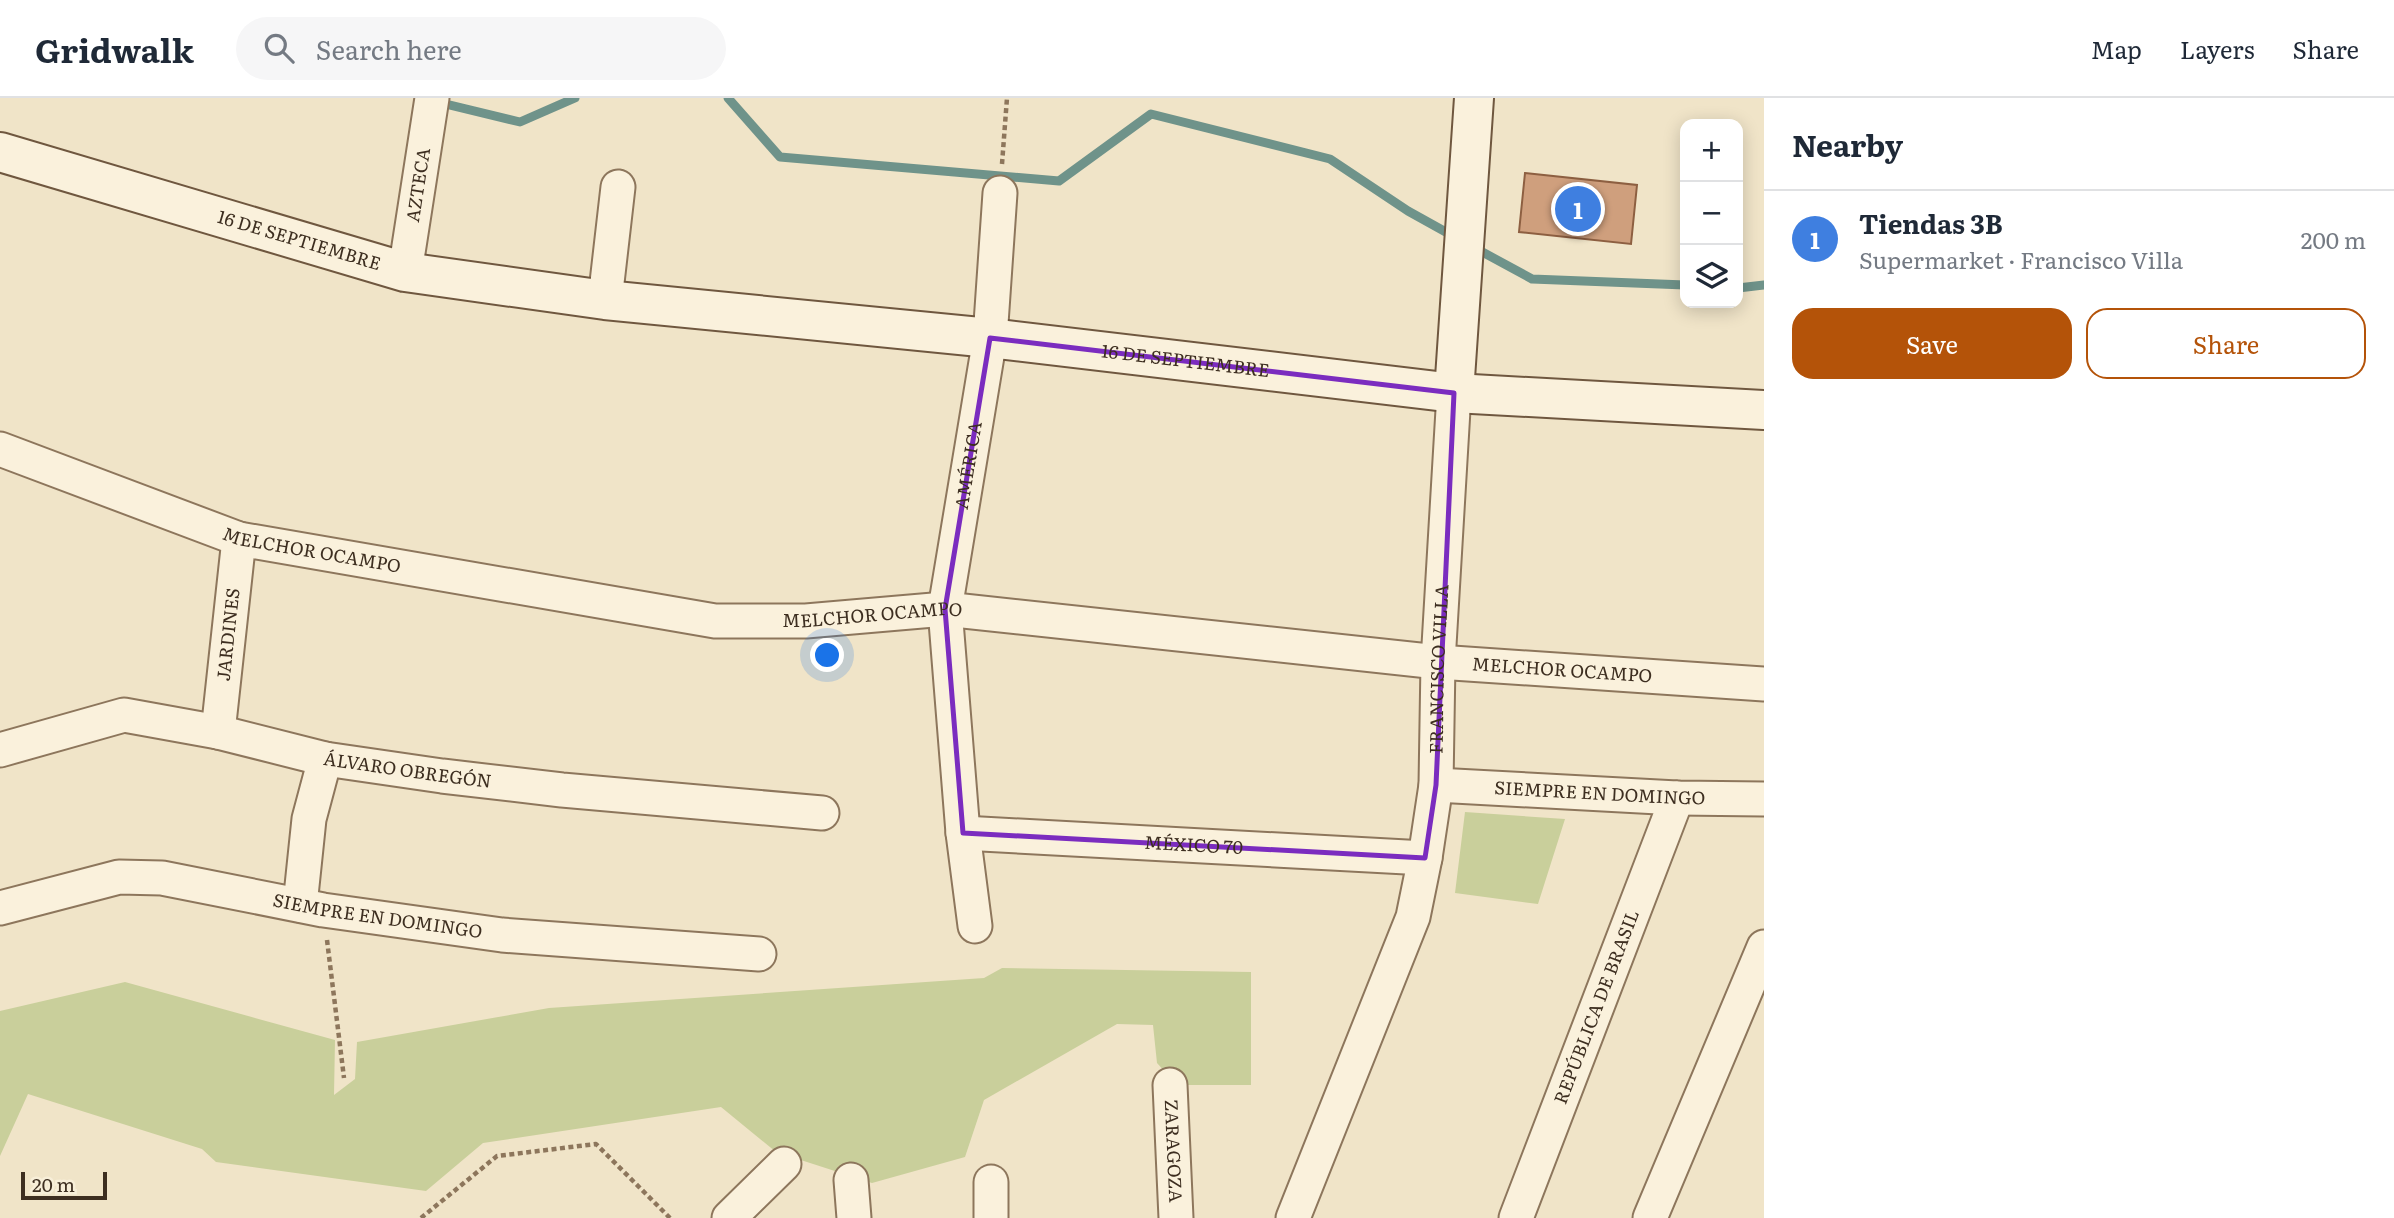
<!DOCTYPE html>
<html lang="en">
<head>
<meta charset="utf-8">
<style>
  :root { --surface:#fff; --page:#f6f6f7; --text:#1f2937; --muted:#747a83; --line:#e0e1e3; --accent:#b45309 }
  body { margin:0; font-family:Literata,serif; background:var(--page); color:var(--text) }
  .controls { position:absolute; right:21px; top:21px; display:grid; overflow:hidden; border-radius:14px; box-shadow:0 4px 18px #0003 }
  .controls button { width:63px; height:63px; display:grid; place-items:center; padding:0; border:0; border-bottom:2px solid var(--line); background:var(--surface); color:var(--text); font:35px sans-serif }
  .scale { position:absolute; left:21px; bottom:18px; width:86px; box-sizing:border-box; padding-left:7px; border:4px solid #3d2e20; border-top:0; font-size:19px; line-height:24px; white-space:nowrap; color:#3d2e20; -webkit-text-stroke:5px #f7eed8; paint-order:stroke }
  .you { position:absolute; left:828px; top:558px; width:24px; height:24px; margin:-18px; border:5px solid #fff; border-radius:50%; background:#1a73e8; box-shadow:0 0 0 10px #1a73e833 }
  .badge { display:grid; place-items:center; width:46px; height:46px; border-radius:50%; background:var(--accent); color:#fff; font-size:23px; font-weight:700 }
  .pin { position:absolute; translate:-50% -50%; border:4px solid #fff; box-shadow:0 2px 7px #0006 }
  .list { margin:0; padding:0; list-style:none }
  h2 { display:flex; justify-content:space-between; align-items:center; height:91px; margin:0; padding:0 28px; font-size:30px }
  h2 small { font-size:23px; font-weight:400; color:var(--muted) }
  .list li { display:grid; grid-template-columns:46px 1fr auto; gap:21px; align-items:center; box-sizing:border-box; height:98px; padding:0 28px; border-top:2px solid var(--line) }
  .list b { display:block; font-size:26px; white-space:nowrap }
  .list p { margin:0; font-size:23px; white-space:nowrap; color:var(--muted) }
  .list em { font-size:23px; font-style:normal; color:var(--muted) }
  .actions { display:flex; gap:14px; padding:21px 28px }
  .actions a { flex:1; padding:16px 0; border:2px solid var(--accent); border-radius:21px; text-align:center; font-size:24px; color:var(--accent) }
  .actions .main { background:var(--accent); color:#fff }
  .icon { flex:none; width:38px; height:38px; fill:none; stroke:currentColor; stroke-width:2; stroke-linecap:round; stroke-linejoin:round }
  .map { position:relative; flex:none; width:1764px; height:1120px; overflow:hidden }
  header { display:flex; align-items:center; gap:42px; box-sizing:border-box; height:98px; padding:0 35px; background:var(--surface); border-bottom:2px solid var(--line) }
  header strong { font-size:33px }
  nav { display:flex; gap:38px; margin-inline-start:auto; font-size:24px }
  .search { width:490px; height:63px; background:var(--page); display:flex; align-items:center; gap:18px; box-sizing:border-box; padding:0 24px; border-radius:38px; color:var(--muted); font-size:26px }
  main { display:flex }
  aside { flex:1; background:var(--surface) }
  .map>svg:first-child { display:block }
  .green { fill:#c9cf9b }
  .lines { fill:none; stroke-linecap:round; stroke-linejoin:round }
  .stream { stroke:#6f938a; stroke-width:9 }
  .building { fill:#cf9f7d; stroke:#8d5f41; stroke-width:2 }
  .street-casing { stroke:#8d765c; stroke-width:37 }
  .secondary-casing { stroke:#6f573f; stroke-width:42 }
  .path { stroke:#8d765c; stroke-width:4.5; stroke-dasharray:5 3.5; stroke-linecap:butt }
  .street { stroke:#faf1dc; stroke-width:33 }
  .secondary { stroke:#faf1dc; stroke-width:38 }
  .marked { fill:none; stroke:#7b2cbf; stroke-width:5; stroke-linejoin:round }
  .labels { text-anchor:middle; stroke-width:5; stroke-linejoin:round; paint-order:stroke }
  .street-label { font-size:18px; fill:#3d2e20; stroke:#f7eed8 }
</style>
</head>
<body>
<header>
<strong>Gridwalk</strong>
<div class="search"><svg class="icon" aria-label="search" viewBox="0 0 24 24"><circle cx="10" cy="10" r="6"/><path d="M15 15l6 6"/></svg>Search here</div>
<nav><a>Map</a><a>Layers</a><a>Share</a></nav>
</header>
<main>
<div class="map">
<svg width="1764" height="1120" viewBox="0 0 1764 1120">
  <rect width="100%" height="100%" fill="#f0e4c8"/>
  <!-- green -->
  <path class="green" d="M1465 714 1565 721 1538 806 1455 795Z
    M1002 870 1251 874V987H1177L1157 965 1153 927 1117 926 984 1002 965 1059 872 1085 776 1054 721 1009 483 1045 426 1093 216 1064 202 1051 28 996 0 1058V913L125 884 335 942 334 997 355 981 357 944 549 910 984 880Z"/>
  <g class="lines">
    <!-- stream -->
    <path class="stream" d="M728 0 780 59 1059 83 1151 16 1330 61 1408 113 1453 138
      M437 4 520 24 575 0
      M1475 150 1532 181 1685 187
      M1738 190 1764 187"/>
  </g>
  <!-- building -->
  <path class="building" d="M1525 75 1637 87 1631 146 1519 134Z"/>
  <g class="lines">
    <!-- street casing -->
    <g class="street-casing">
      <g id="street">
        <path id="s1" d="M405 174 432 0"/>
        <path d="M605 202 618 89"/>
        <path id="s2" d="M0 351 239 441 715 523H806L945 511 1438 564 1764 586"/>
        <path id="s3" d="M218 634 239 441"/>
        <path id="s4" d="M0 652 124 617 218 634 325 661 442 678 562 692 822 715"/>
        <path id="s5" d="M1436 687 1677 700 1764 701"/>
        <path id="s6" d="M963 735 1425 760"/>
        <path d="M300 807 309 721 325 661"/>
        <path id="s7" d="M0 810 119 779 162 780 323 812 502 837 759 856"/>
        <path id="s8" d="M975 828 963 735 945 511 990 240 1000 95"/>
        <path id="s9" d="M1170 987 1176 1120"/>
        <path d="M851 1082 854 1120"/>
        <path d="M991 1084V1120"/>
        <path d="M729 1120 784 1066"/>
        <path id="s10" d="M1293 1120 1413 819 1425 760 1436 687 1438 564 1454 295"/>
        <path id="s11" d="M1516 1120 1677 700"/>
        <path d="M1650 1120 1764 849"/>
      </g>
    </g>
    <!-- secondary casing -->
    <g class="secondary-casing">
      <g id="secondary">
        <path id="s12" d="M0 54 405 174 605 202 990 240 1454 295 1764 312"/>
        <path d="M1454 295 1474 0"/>
      </g>
    </g>
    <!-- path -->
    <path class="path" d="M1002 66 1007 0
      M327 842 344 980
      M421 1120 497 1058 596 1046 670 1120"/>
    <!-- street -->
    <use href="#street" class="street"/>
    <!-- secondary -->
    <use href="#secondary" class="secondary"/>
  </g>
  <!-- marked area -->
  <path class="marked" d="M990 240 1454 295 1436 687 1425 760 963 735 945 511Z"/>
  <g class="labels">
    <!-- street labels -->
    <g class="street-label">
      <text dy="6" stroke="none"><textPath href="#s1" startOffset="88">AZTECA</textPath></text>
      <text dy="6" stroke="none"><textPath href="#s12" startOffset="312">16 DE SEPTIEMBRE</textPath></text>
      <text dy="6" stroke="none"><textPath href="#s12" startOffset="1208">16 DE SEPTIEMBRE</textPath></text>
      <text dy="6" stroke="none"><textPath href="#s8" startOffset="464">AMÉRICA</textPath></text>
      <text dy="6" stroke="none"><textPath href="#s2" startOffset="329">MELCHOR OCAMPO</textPath></text>
      <text dy="6" stroke="none"><textPath href="#s2" startOffset="896">MELCHOR OCAMPO</textPath></text>
      <text dy="6" stroke="none"><textPath href="#s3" startOffset="98">JARDINES</textPath></text>
      <text dy="6" stroke="none"><textPath href="#s10" startOffset="574">FRANCISCO VILLA</textPath></text>
      <text dy="6" stroke="none"><textPath href="#s2" startOffset="1589">MELCHOR OCAMPO</textPath></text>
      <text dy="6" stroke="none"><textPath href="#s4" startOffset="418">ÁLVARO OBREGÓN</textPath></text>
      <text dy="6" stroke="none"><textPath href="#s5" startOffset="164">SIEMPRE EN DOMINGO</textPath></text>
      <text dy="6" stroke="none"><textPath href="#s6" startOffset="231">MÉXICO 70</textPath></text>
      <text dy="6" stroke="none"><textPath href="#s7" startOffset="385">SIEMPRE EN DOMINGO</textPath></text>
      <text dy="6" stroke="none"><textPath href="#s11" startOffset="226">REPÚBLICA DE BRASIL</textPath></text>
      <text dy="6" stroke="none"><textPath href="#s9" startOffset="66">ZARAGOZA</textPath></text>
    </g>
  </g>
</svg>
<div class="controls">
<button>+</button>
<button>−</button>
<button><svg class="icon" aria-label="layers" viewBox="0 0 24 24"><path d="M12 4l9 5-9 5-9-5zM3 14l9 5 9-5"/></svg></button>
</div>
<div class="scale">20 m</div>
<div class="you"></div>
<div class="pin badge" style="left:1578px;top:111px;background:#3f7fe0">1</div>
</div>
<aside>
<h2>Nearby<small></small></h2>
<ul class="list">
<li><span class="badge" style="background:#3f7fe0">1</span><div><b>Tiendas 3B</b><p>Supermarket · Francisco Villa</p></div><em>200 m</em></li>
</ul>
<div class="actions"><a class="main">Save</a><a>Share</a></div>
</aside>
</main>
</body>
</html>
